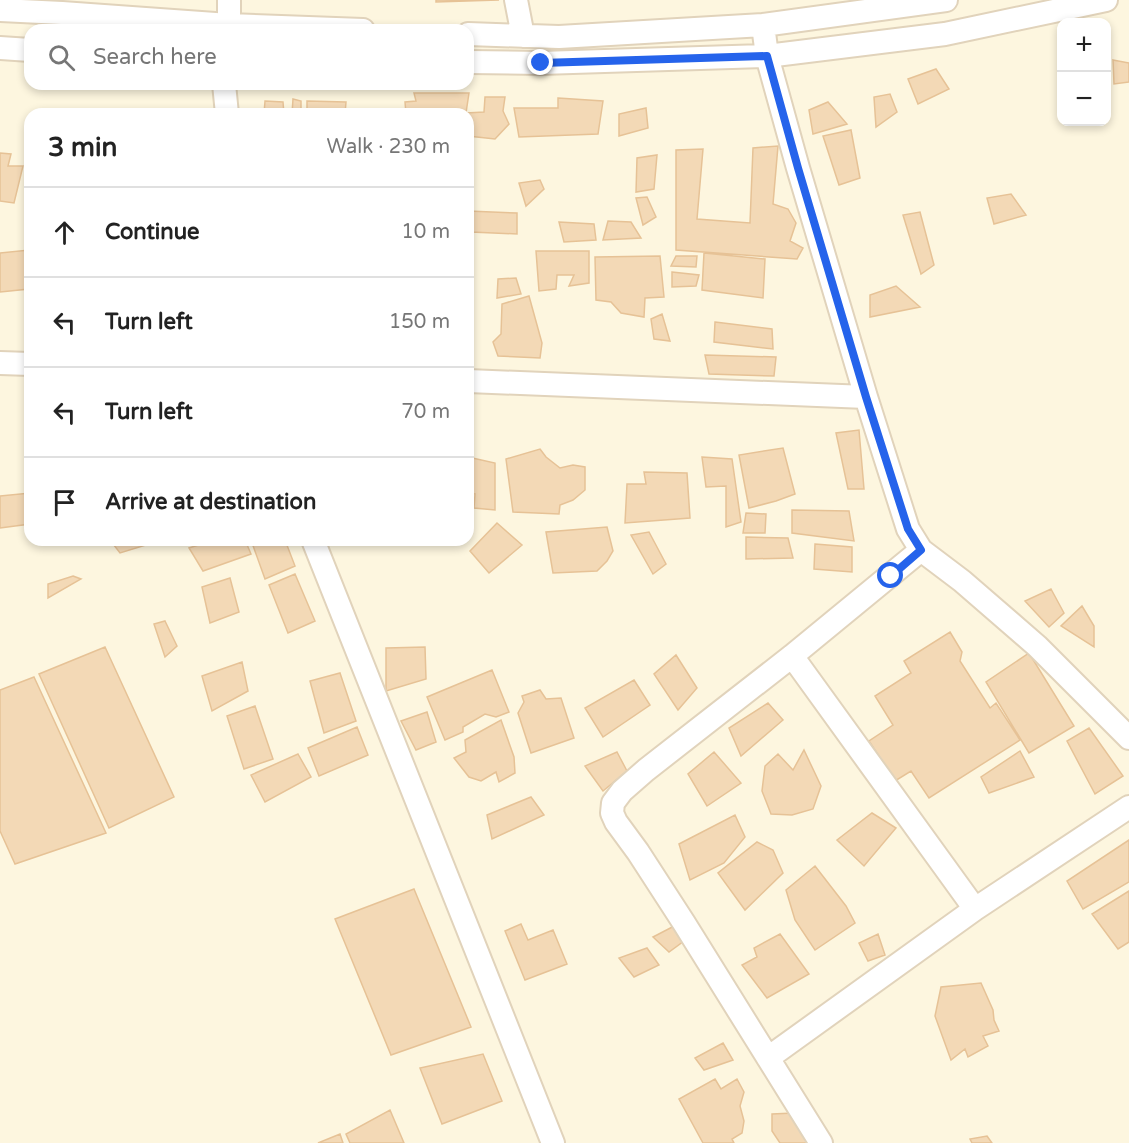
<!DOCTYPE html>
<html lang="en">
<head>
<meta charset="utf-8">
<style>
  :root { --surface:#fff; --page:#f2f2f2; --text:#222; --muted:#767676; --line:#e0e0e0 }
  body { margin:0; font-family:"Varela Round",sans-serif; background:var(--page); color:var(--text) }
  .controls { position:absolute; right:18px; top:18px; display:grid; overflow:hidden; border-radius:12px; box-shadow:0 3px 9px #0003 }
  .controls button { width:54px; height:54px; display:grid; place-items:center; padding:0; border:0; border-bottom:2px solid var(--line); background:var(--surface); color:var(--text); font:30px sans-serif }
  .stop { position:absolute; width:18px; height:18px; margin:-14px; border:4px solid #2563eb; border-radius:50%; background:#fff }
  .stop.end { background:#2563eb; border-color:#fff; box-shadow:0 2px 6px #0008 }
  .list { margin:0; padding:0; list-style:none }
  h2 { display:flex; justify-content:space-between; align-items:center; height:78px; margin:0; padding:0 24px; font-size:26px }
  h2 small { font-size:20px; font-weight:400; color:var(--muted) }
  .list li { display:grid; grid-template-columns:39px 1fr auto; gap:18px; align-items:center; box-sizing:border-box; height:90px; padding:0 24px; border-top:2px solid var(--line) }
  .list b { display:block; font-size:22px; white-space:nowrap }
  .list em { font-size:20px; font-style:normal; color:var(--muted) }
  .icon { flex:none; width:33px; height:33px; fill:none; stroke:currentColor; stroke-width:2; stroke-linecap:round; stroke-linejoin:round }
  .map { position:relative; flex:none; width:1129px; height:1143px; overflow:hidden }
  .search { position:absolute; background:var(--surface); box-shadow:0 3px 9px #0003; left:24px; top:24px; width:450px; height:66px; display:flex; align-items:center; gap:15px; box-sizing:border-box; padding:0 21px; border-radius:18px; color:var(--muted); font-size:22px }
  .panel { position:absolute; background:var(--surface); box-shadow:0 3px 9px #0003; left:24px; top:108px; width:450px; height:438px; border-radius:18px }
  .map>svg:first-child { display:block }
  .building { fill:#f3d9b6; stroke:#e6c296; stroke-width:1.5 }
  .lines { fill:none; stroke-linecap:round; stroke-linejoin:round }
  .minor-casing { stroke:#e1d3bb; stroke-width:26 }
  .minor { stroke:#fff; stroke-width:22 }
  .route { stroke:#2563eb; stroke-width:8 }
</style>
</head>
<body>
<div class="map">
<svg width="1129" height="1143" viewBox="0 0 1129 1143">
  <rect width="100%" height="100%" fill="#fdf6df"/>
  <!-- building -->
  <path class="building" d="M436 0H499L436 2Z
    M1113 60 1129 63V82L1114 84Z
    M936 69 949 89 918 104 908 79Z
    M414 93H469L466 113 484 112 485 97H505L503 111 509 124 495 139 468 136V114H406L405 102 416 101Z
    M890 94 897 112 876 127 874 97Z
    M558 98 603 101 598 134 519 137 514 108H558Z
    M293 99 301 101V114H292Z
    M265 101 283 102 284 114H264Z
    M307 101 346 102 345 114H307Z
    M828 102 847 124 813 134 809 110Z
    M646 108 648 128 619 136V114Z
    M851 130 860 178 839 185 823 136Z
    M778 146 773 204 788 209 796 223 790 241 803 248 797 259 676 250V150L703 149 697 219 750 223 753 148Z
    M0 153 11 154 8 166H23L14 203 0 201Z
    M657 155 654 189 636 192 637 158Z
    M540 180 544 189 526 206 519 183Z
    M1011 194 1026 215 994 224 987 198Z
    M647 197 656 217 643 225 636 198Z
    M468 211 517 213V234L471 232Z
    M920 212 934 265 921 274 903 215Z
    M608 221 631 222 641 238 603 240Z
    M559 222 594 224 596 240 564 242Z
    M29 250V289L0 292V253Z
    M536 251H589V283L569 286 574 275H557L556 289 539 291Z
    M704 253 765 259 763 298 702 290Z
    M660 256 664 297 645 298 644 317 621 313 611 302 596 300 595 257Z
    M676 256H697L696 267 671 266Z
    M672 272 699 275 696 286 672 287Z
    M516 278 521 294 497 298 498 279Z
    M896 286 920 307 870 317V295Z
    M529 296 542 343 540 358 498 356 493 342 501 334 502 304Z
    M662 314 670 341 654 339 651 319Z
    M715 322 772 329 773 349 714 342Z
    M705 355 776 357 774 376 709 374Z
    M859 430 864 489H848L836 433Z
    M783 448 795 494 776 501 749 508 739 455Z
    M540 449 546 457 560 468 573 465 585 467V490L573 500 560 505 559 514 513 512 506 459Z
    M468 457 495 463V510L474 508 475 494 468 493Z
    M702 457 732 459 741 522 726 527V486L706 487Z
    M644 472 687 473 690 518 625 523 627 484H646Z
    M30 493V524L0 528V496Z
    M792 510 849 511 854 541 792 533Z
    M746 513 766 514 765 533H743Z
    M497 523 522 545 489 573 470 551Z
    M607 527 613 551 607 561 597 571 553 573 546 532Z
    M649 532 666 564 653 574 631 535Z
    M746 537 788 538 793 558 746 559Z
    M110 540H159V541L120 553Z
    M214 540H245L251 554 203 571 189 548Z
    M251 540H285L295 566 265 579Z
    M351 540H379L352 542Z
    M815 544 852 547V572L814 569Z
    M295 574 315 621 288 633 269 585Z
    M73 576 81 579 48 598V584Z
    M230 578 239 612 210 623 202 587Z
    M1051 589 1064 613 1049 627 1025 601Z
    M1082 606 1094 626V647L1061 626Z
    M165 621 177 646 165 657 154 624Z
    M950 632 962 652 960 661 990 708 996 703 1020 740 929 798 911 771 895 781 869 741 893 725 875 696 911 673 904 661Z
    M105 647 174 797 109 828 39 674Z
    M425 647 426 679 386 691V648Z
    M1029 653 1074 726 1029 753 986 682Z
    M676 655 697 688 678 710 654 674Z
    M242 662 248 691 212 711 202 676Z
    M492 670 509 712 496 717 485 714 463 727V732L445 740 427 697Z
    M340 673 356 721 324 733 310 681Z
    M34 677 106 833 15 864 0 831V690Z
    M634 680 650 705 603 737 585 708Z
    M540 690 546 699 561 698 574 738 531 753 518 713 524 702 522 696Z
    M768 703 783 720 741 756 729 728Z
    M255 706 273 759 244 769 227 716Z
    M427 712 436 742 416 750 401 721Z
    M501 720 514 757 515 773 499 782 496 772 481 781 469 777 454 758 466 752 465 740Z
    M357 727 368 755 319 776 308 748Z
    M1089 728 1123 776 1095 794 1067 741Z
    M804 750 821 786 813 809 792 815 771 814 762 791 765 766 778 754 793 770Z
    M1020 751 1034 777 989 793 981 777Z
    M617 752 627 771 603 791 585 766Z
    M714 752 741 783 707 806 688 774Z
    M298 754 311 777 265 802 251 775Z
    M531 797 544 815 492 839 487 815Z
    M872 813 896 828 864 866 837 840Z
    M735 815 745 837 724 863 690 880 679 844Z
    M1129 840V882L1083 909 1067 881Z
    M757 842 773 850 783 873 745 910 718 873Z
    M815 866 846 906 855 923 815 950 795 920 786 890Z
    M414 889 471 1027 391 1055 335 919Z
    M1129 891V942L1118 949 1092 914Z
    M521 924 528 940 553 930 567 964 525 980 505 931Z
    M676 925 684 941 669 952 653 937Z
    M780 934 809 974 767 998 742 965 757 957 754 948Z
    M878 934 885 955 868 961 859 943Z
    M647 948 659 965 634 977 619 958Z
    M981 983 993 1010 994 1020 999 1031 983 1036 988 1046 968 1057 965 1049 951 1060 935 1016 941 987Z
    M723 1043 733 1060 704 1070 695 1058Z
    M483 1054 502 1101 442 1124 420 1068Z
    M715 1079 721 1089 737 1079 744 1092 740 1106 744 1121 742 1133 732 1139 734 1143H703L679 1099Z
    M390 1110 404 1143H350L346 1134Z
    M794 1113 814 1143H780L772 1131V1114Z
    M340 1134 343 1143H318Z
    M987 1136 992 1143H972L970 1139Z"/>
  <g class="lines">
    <!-- minor casing -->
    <g class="minor-casing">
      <path id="minor" d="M516 0 523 36
        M0 10 62 13 229 25 363 30
        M229 25V0
        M763 25 767 56 798 168 866 397 908 529 921 550 792 656 646 770 622 791 613 803 612 813 616 822 638 852 684 923 821 1143
        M468 34 559 37 763 25 946 0
        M0 48 30 50
        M468 62 541 63 767 56 945 34 1106 0
        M224 84 227 114
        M0 363 30 364
        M468 381 866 397
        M313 540 553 1143
        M921 550 962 581 1037 646 1129 738
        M792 656 975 909
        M768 1058 975 909 1129 807"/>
    </g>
    <!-- minor -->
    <use href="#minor" class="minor"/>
  </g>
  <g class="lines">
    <!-- route -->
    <path class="route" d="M541 63 767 56 798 168 866 397 908 529 921 550 891 576"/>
  </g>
</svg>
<div class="controls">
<button>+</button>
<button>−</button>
</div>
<div class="stop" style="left:891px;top:576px"></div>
<div class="stop end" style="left:541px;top:63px"></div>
<div class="search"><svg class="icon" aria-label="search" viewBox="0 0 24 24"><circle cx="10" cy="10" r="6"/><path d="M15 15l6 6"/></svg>Search here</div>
<section class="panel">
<h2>3 min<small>Walk · 230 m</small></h2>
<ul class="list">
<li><svg class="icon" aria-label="ahead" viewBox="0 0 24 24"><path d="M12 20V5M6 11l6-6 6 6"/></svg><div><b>Continue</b></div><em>10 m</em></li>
<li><svg class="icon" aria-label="left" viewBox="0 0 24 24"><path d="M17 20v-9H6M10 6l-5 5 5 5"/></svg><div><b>Turn left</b></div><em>150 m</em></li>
<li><svg class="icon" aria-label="left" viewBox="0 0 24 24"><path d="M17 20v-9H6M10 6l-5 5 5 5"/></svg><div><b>Turn left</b></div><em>70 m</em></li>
<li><svg class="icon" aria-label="arrive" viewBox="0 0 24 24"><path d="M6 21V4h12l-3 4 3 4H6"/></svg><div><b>Arrive at destination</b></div></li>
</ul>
</section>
</div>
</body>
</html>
